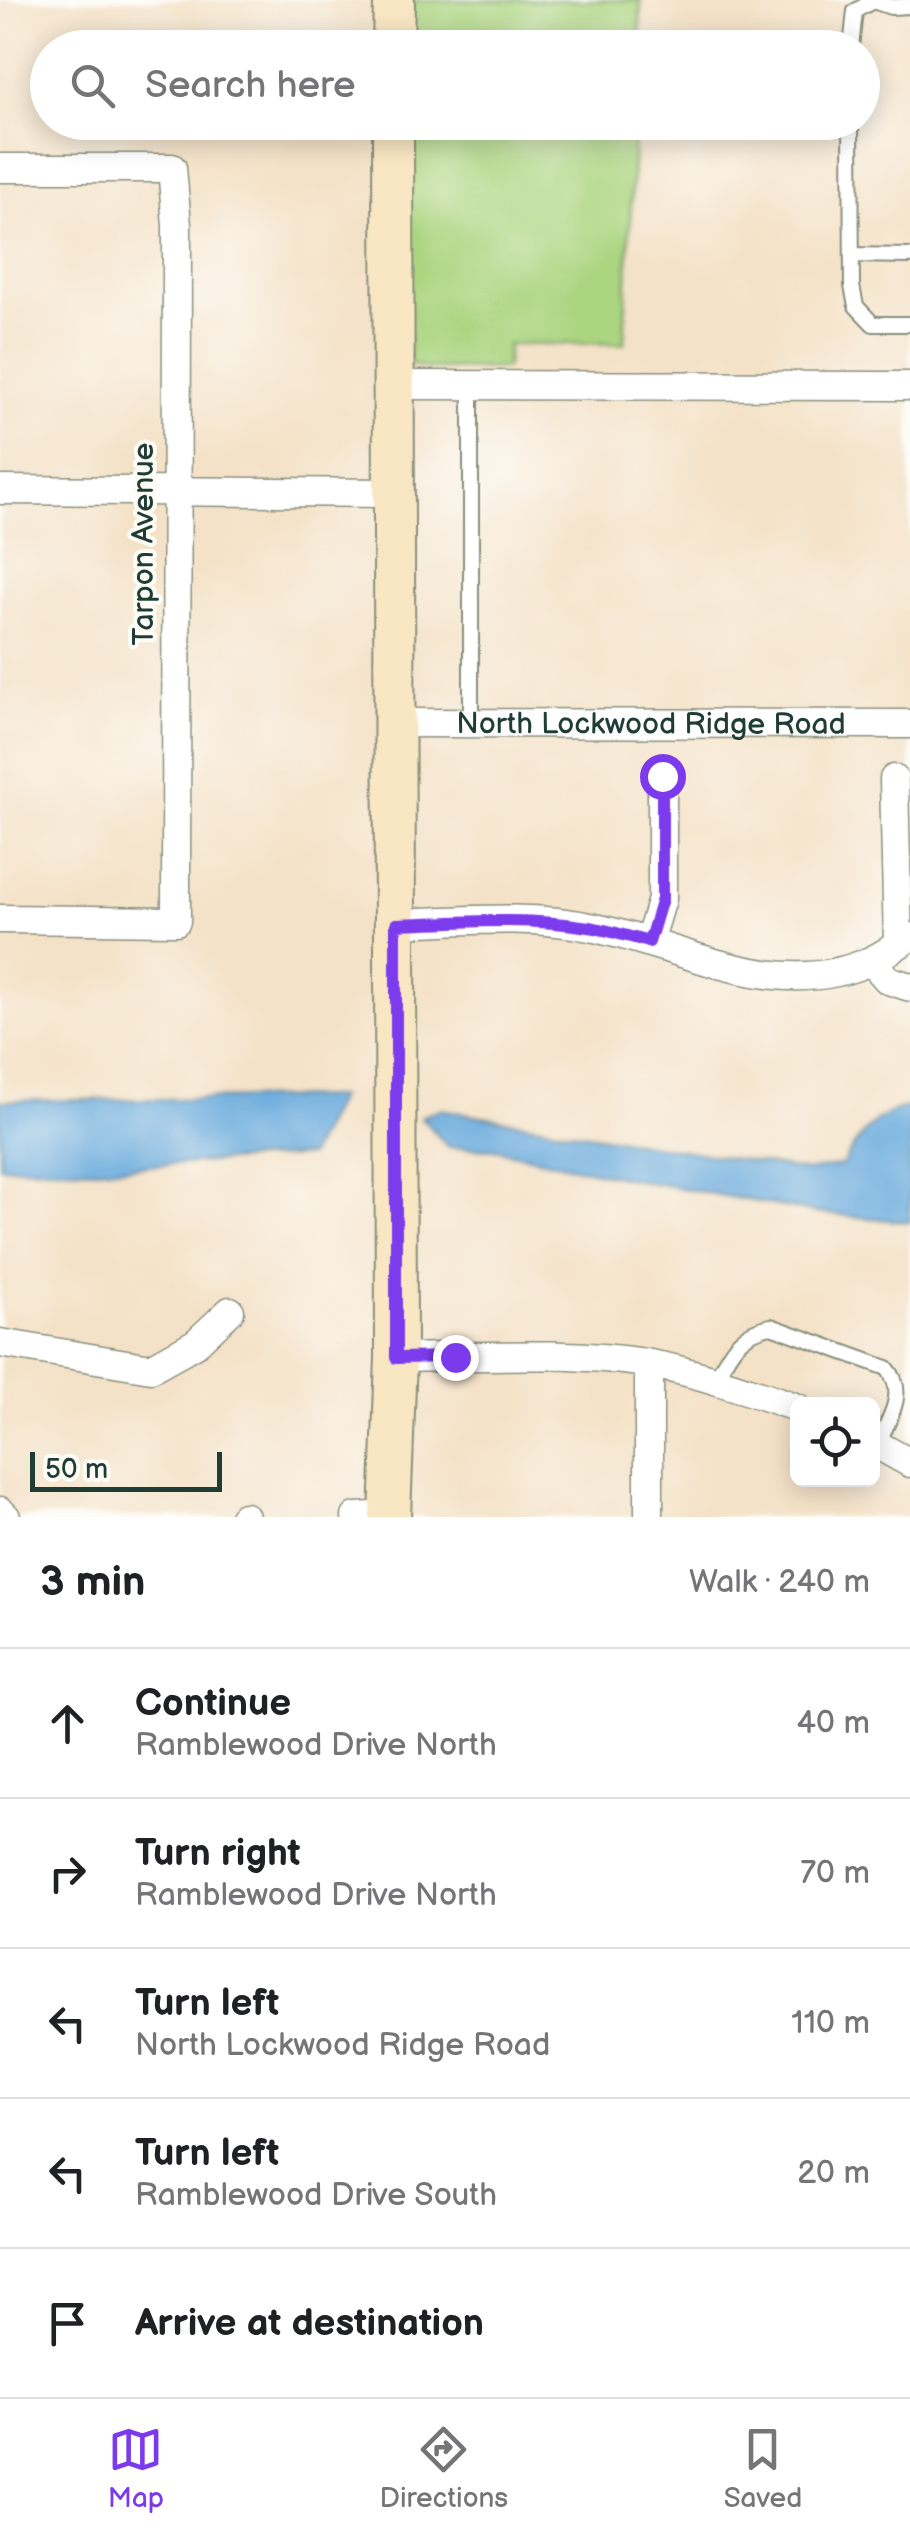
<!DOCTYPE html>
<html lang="en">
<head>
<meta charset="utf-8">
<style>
  :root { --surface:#fff; --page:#f2f2f2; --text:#202124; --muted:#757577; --line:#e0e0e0; --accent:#7c3aed }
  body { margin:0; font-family:"Balsamiq Sans",sans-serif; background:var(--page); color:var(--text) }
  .controls { position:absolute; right:30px; bottom:30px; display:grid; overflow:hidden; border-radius:15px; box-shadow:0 5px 25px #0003 }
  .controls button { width:90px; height:90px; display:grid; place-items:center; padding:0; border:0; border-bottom:2px solid var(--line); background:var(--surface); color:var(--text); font:50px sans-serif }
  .scale { position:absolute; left:30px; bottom:25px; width:192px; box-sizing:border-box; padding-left:10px; border:5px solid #1f3d34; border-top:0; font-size:28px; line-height:35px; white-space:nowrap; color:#1f3d34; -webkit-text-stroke:8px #fdfcf7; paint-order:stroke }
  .stop { position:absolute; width:30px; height:30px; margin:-22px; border:8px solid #7c3aed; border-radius:50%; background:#fff }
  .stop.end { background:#7c3aed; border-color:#fff; box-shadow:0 2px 10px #0008 }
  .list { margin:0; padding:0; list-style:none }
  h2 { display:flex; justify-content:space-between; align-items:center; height:130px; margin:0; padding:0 40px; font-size:42px }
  h2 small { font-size:32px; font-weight:400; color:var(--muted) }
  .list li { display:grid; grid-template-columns:65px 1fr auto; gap:30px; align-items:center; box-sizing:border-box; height:150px; padding:0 40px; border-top:2px solid var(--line) }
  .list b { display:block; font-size:38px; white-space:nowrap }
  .list p { margin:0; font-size:32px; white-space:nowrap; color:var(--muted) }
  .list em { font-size:32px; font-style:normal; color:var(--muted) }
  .icon { flex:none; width:55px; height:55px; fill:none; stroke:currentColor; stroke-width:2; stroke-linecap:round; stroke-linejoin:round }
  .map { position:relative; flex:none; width:910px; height:1517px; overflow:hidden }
  .search { position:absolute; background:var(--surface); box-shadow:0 5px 25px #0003; left:30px; right:30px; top:30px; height:110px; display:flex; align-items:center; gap:25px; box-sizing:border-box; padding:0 35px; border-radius:55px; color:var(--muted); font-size:38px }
  .sheet { height:880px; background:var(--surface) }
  nav { display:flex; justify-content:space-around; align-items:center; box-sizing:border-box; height:140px; border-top:2px solid var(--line); background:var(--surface); font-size:28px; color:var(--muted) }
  nav a { display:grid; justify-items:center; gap:5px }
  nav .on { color:var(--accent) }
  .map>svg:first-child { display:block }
  .green { fill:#abd580; stroke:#65895a; stroke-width:2.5 }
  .water { fill:#69aadd; stroke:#447488; stroke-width:2.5 }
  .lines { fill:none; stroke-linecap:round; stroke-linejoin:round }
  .lane-casing { stroke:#8a907e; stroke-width:18 }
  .street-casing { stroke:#8a907e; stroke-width:31 }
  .secondary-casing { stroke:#8a907e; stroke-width:44 }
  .lane { stroke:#fff; stroke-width:14 }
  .street { stroke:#fff; stroke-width:28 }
  .secondary { stroke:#f9e7c3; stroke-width:40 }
  .route { stroke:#7c3aed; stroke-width:12 }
  .labels { text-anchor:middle; stroke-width:8; stroke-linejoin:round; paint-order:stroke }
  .street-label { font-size:30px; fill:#1f3d34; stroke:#fdfcf7 }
</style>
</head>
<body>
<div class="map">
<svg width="910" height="1517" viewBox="0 0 910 1517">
  <rect width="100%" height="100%" fill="#fdfcf7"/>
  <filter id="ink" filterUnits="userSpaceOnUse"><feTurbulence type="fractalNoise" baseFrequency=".01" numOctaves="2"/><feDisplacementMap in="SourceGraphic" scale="20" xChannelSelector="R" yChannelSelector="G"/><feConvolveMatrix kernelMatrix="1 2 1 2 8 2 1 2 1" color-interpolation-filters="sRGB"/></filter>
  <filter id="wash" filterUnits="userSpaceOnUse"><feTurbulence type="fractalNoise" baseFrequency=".0048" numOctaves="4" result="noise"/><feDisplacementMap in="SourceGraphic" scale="40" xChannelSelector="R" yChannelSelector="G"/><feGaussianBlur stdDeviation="2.25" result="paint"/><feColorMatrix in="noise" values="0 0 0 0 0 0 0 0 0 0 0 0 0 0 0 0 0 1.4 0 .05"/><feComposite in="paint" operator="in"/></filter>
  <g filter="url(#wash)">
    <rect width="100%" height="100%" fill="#f4e2c8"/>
    <!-- green -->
    <path class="green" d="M414 0H641L639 47 406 48Z
      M405 123H635L624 343 508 345 506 368 429 369 409 364Z"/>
    <!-- water -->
    <path class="water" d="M339 1097 309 1156 98 1169 0 1166V1101Z
      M910 1107V1222L817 1213 605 1174 495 1149 448 1147 421 1117 440 1109 807 1171 842 1165C858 1137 876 1112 910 1107Z"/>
  </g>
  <g filter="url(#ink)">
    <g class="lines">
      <!-- lane casing -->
      <g class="lane-casing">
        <path id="lane" d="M851 48 855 11 873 1 891 7 910 6
          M851 122 852 286 856 306 873 324H910
          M852 255 910 256
          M471 723V386
          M715 1380C729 1353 738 1332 771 1326L887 1368C908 1392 889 1419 877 1445"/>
      </g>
      <!-- street casing -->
      <g class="street-casing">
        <g id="street">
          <path d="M0 168H172L177 225 176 921 0 919"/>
          <path d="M393 385 910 386"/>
          <path d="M0 490 392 493"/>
          <path id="s1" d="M393 723 910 724"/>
          <path d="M894 779 898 944"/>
          <path d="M396 923C461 921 530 914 595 928 685 947 778 1003 870 961 884 955 897 945 910 937"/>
          <path d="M649 942 662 899V776"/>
          <path d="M871 961 888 980 910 987"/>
          <path d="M0 1343 151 1368 196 1343 230 1311"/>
          <path d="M396 1358C478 1357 569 1350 650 1364 700 1373 750 1391 798 1408"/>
          <path d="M872 1442 910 1463"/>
          <path d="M0 1511 6 1517"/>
          <path d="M244 1517H245"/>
          <path d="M356 1517 390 1515"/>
          <path d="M649 1517V1364"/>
        </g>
      </g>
      <!-- secondary casing -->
      <g class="secondary-casing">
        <path id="secondary" d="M393 48 394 0
          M390 1517 396 1358 393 122"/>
      </g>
      <!-- lane -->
      <use href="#lane" class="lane"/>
      <!-- street -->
      <use href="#street" class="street"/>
      <!-- secondary -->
      <use href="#secondary" class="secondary"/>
    </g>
  </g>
  <g class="lines" filter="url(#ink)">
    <!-- route -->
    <path class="route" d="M455 1357 396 1358V924C460 922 525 917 589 927 609 930 629 937 649 942L662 899V776"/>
  </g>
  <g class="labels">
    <!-- street labels -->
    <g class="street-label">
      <text transform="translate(143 544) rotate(-90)" y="10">Tarpon Avenue</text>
      <text dy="10" stroke="none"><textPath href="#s1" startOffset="258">North Lockwood Ridge Road</textPath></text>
    </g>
  </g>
</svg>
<div class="controls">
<button><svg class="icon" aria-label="locate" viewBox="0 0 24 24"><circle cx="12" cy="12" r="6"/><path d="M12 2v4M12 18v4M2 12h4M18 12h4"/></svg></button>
</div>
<div class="scale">50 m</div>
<div class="stop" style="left:662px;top:776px"></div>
<div class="stop end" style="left:455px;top:1357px"></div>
<div class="search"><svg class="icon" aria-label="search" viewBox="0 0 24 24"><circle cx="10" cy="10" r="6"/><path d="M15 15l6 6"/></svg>Search here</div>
</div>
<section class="sheet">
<h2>3 min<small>Walk · 240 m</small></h2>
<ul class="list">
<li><svg class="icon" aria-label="ahead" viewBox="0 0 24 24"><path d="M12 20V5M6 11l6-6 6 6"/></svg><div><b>Continue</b><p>Ramblewood Drive North</p></div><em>40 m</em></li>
<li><svg class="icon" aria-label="right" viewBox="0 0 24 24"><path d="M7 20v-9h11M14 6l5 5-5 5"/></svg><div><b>Turn right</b><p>Ramblewood Drive North</p></div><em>70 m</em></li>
<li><svg class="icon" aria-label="left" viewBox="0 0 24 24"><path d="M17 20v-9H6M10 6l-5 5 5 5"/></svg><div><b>Turn left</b><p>North Lockwood Ridge Road</p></div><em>110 m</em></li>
<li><svg class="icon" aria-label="left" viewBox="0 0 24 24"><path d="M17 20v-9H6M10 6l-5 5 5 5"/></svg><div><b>Turn left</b><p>Ramblewood Drive South</p></div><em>20 m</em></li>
<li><svg class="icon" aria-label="arrive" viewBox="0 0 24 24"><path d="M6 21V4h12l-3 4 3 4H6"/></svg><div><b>Arrive at destination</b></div></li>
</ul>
</section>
<nav>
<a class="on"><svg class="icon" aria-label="map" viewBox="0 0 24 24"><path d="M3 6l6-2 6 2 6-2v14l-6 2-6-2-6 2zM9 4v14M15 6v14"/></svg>Map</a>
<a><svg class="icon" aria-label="directions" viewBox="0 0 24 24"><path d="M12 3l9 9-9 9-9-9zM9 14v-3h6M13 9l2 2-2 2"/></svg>Directions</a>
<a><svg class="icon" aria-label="saved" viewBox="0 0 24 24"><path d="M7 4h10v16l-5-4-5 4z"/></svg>Saved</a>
</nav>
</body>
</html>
